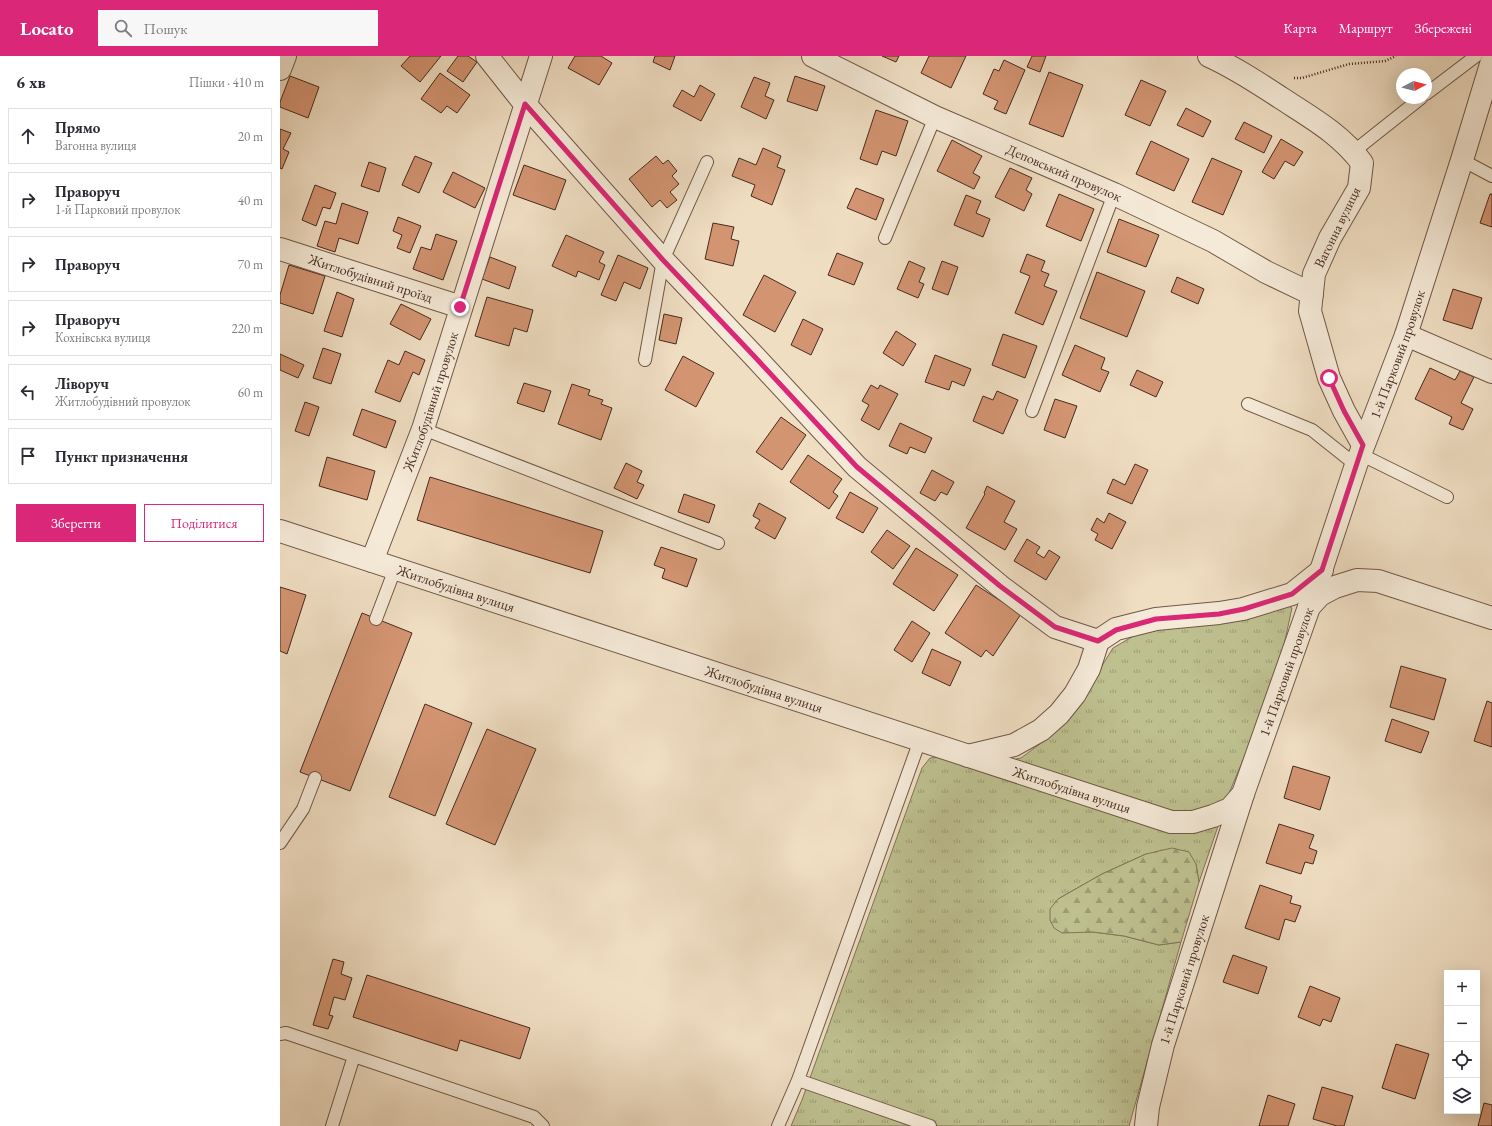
<!DOCTYPE html>
<html lang="uk">
<head>
<meta charset="utf-8">
<style>
  :root { --surface:#fff; --page:#f7f7f7; --text:#2b2b33; --muted:#7c7c81; --line:#e1e1e2; --accent:#db2777 }
  body { margin:0; font-family:"EB Garamond",serif; background:var(--page); color:var(--text) }
  .controls { position:absolute; right:12px; bottom:12px; display:grid; overflow:hidden; border-radius:0px; box-shadow:0 4px 16px #0002 }
  .controls button { width:36px; height:36px; display:grid; place-items:center; padding:0; border:0; border-bottom:1px solid var(--line); background:var(--surface); color:var(--text); font:20px sans-serif }
  .compass { position:absolute; left:1116px; top:12px; width:36px; height:36px; border-radius:50%; background:var(--surface); box-shadow:0 4px 16px #0002; rotate:83deg }
  .stop { position:absolute; width:12px; height:12px; margin:-9px; border:3px solid #db2777; border-radius:50%; background:#fff }
  .stop.end { background:#db2777; border-color:#fff; box-shadow:0 1px 4px #0008 }
  .list { margin:0; padding:0; list-style:none }
  h2 { display:flex; justify-content:space-between; align-items:center; height:52px; margin:0; padding:0 16px; font-size:17px }
  h2 small { font-size:13px; font-weight:400; color:var(--muted) }
  .list li { display:grid; grid-template-columns:26px 1fr auto; gap:12px; align-items:center; box-sizing:border-box; height:56px; margin:0 8px 8px; padding:0 8px; border:1px solid var(--line); border-radius:0px }
  .list b { display:block; font-size:15px; white-space:nowrap }
  .list p { margin:0; font-size:13px; white-space:nowrap; color:var(--muted) }
  .list em { font-size:13px; font-style:normal; color:var(--muted) }
  .actions { display:flex; gap:8px; padding:12px 16px }
  .actions a { flex:1; padding:9px 0; border:1px solid var(--accent); border-radius:0px; text-align:center; font-size:14px; color:var(--accent) }
  .actions .main { background:var(--accent); color:#fff }
  .icon { flex:none; width:22px; height:22px; fill:none; stroke:currentColor; stroke-width:2; stroke-linecap:round; stroke-linejoin:round }
  .map { position:relative; flex:none; width:1212px; height:1070px; overflow:hidden }
  header { display:flex; align-items:center; gap:24px; box-sizing:border-box; height:56px; padding:0 20px; background:var(--accent); color:#fff }
  header strong { font-size:19px }
  nav { display:flex; gap:22px; margin-inline-start:auto; font-size:14px }
  .search { width:280px; height:36px; background:var(--page); display:flex; align-items:center; gap:10px; box-sizing:border-box; padding:0 14px; border-radius:0px; color:var(--muted); font-size:15px }
  main { display:flex }
  aside { flex:1; background:var(--surface) }
  .map>svg:first-child { display:block }
  .grass { fill:url(#grass-tufts); stroke:#827557 }
  .forest { fill:url(#forest-firs); stroke:#827557 }
  .building { fill:#d39472; stroke:#472a1e }
  .lines { fill:none; stroke-linecap:round; stroke-linejoin:round }
  .service-casing { stroke:#715747; stroke-width:14 }
  .minor-casing { stroke:#715747; stroke-width:24 }
  .tertiary-casing { stroke:#715747; stroke-width:24 }
  .path { stroke:#472a1e; stroke-width:2.5; stroke-dasharray:1 2; stroke-linecap:butt }
  .service { stroke:#f5ead8; stroke-width:12 }
  .minor { stroke:#f5ead8; stroke-width:22 }
  .tertiary { stroke:#f5ead8; stroke-width:22 }
  .route { stroke:#db2777; stroke-width:5 }
  .labels { text-anchor:middle; stroke-width:3.5; stroke-linejoin:round; paint-order:stroke }
  .street-label { font-size:14px; fill:#472a1e; stroke:#f5ead8 }
</style>
</head>
<body>
<header>
<strong>Locato</strong>
<div class="search"><svg class="icon" aria-label="search" viewBox="0 0 24 24"><circle cx="10" cy="10" r="6"/><path d="M15 15l6 6"/></svg>Пошук</div>
<nav><a>Карта</a><a>Маршрут</a><a>Збережені</a></nav>
</header>
<main>
<aside>
<h2>6 хв<small>Пішки · 410 m</small></h2>
<ul class="list">
<li><svg class="icon" aria-label="ahead" viewBox="0 0 24 24"><path d="M12 20V5M6 11l6-6 6 6"/></svg><div><b>Прямо</b><p>Вагонна вулиця</p></div><em>20 m</em></li>
<li><svg class="icon" aria-label="right" viewBox="0 0 24 24"><path d="M7 20v-9h11M14 6l5 5-5 5"/></svg><div><b>Праворуч</b><p>1-й Парковий провулок</p></div><em>40 m</em></li>
<li><svg class="icon" aria-label="right" viewBox="0 0 24 24"><path d="M7 20v-9h11M14 6l5 5-5 5"/></svg><div><b>Праворуч</b></div><em>70 m</em></li>
<li><svg class="icon" aria-label="right" viewBox="0 0 24 24"><path d="M7 20v-9h11M14 6l5 5-5 5"/></svg><div><b>Праворуч</b><p>Кохнівська вулиця</p></div><em>220 m</em></li>
<li><svg class="icon" aria-label="left" viewBox="0 0 24 24"><path d="M17 20v-9H6M10 6l-5 5 5 5"/></svg><div><b>Ліворуч</b><p>Житлобудівний провулок</p></div><em>60 m</em></li>
<li><svg class="icon" aria-label="arrive" viewBox="0 0 24 24"><path d="M6 21V4h12l-3 4 3 4H6"/></svg><div><b>Пункт призначення</b></div></li>
</ul>
<div class="actions"><a class="main">Зберегти</a><a>Поділитися</a></div>
</aside>
<div class="map">
<svg width="1212" height="1070" viewBox="0 0 1212 1070">
  <defs>
    <pattern id="grass-tufts" width="24" height="20" patternUnits="userSpaceOnUse"><rect width="24" height="20" fill="#bec090"/><path d="M3 7l-1-3M5 7V3M7 7l1-3M15 17l-1-3M17 17v-4M19 17l1-3" fill="none" stroke="#9c9c75"/></pattern>
    <pattern id="forest-firs" width="22" height="20" patternUnits="userSpaceOnUse"><rect width="22" height="20" fill="#bec090"/><path d="M5 1l3.5 6h-7zM16 11l3.5 6h-7z" fill="#9c9c75"/></pattern>
  </defs>
  <rect width="100%" height="100%" fill="#f0dec3"/>
  <filter id="stains"><feTurbulence type="fractalNoise" baseFrequency=".005" numOctaves="4"/><feColorMatrix values="0 0 0 0 .2 0 0 0 0 .09 0 0 0 0 .02 0 0 0 .5 -.17"/></filter>
  <radialGradient id="worn" r=".72"><stop offset=".6" stop-color="#630" stop-opacity="0"/><stop offset="1" stop-color="#630" stop-opacity=".3"/></radialGradient>
  <!-- grass -->
  <path class="grass" d="M1006 548 1012 552 1001 603 971 685 950 735 919 826 916 808 866 798 822 818 778 843 798 875 813 876 844 880 879 889 901 886 849 1070H511L522 1044 642 712 650 702 662 701 692 712 741 702 761 687 782 668 820 613 833 592 869 571Z"/>
  <!-- forest -->
  <path class="forest" d="M892 792 909 796 916 808 919 826 901 886 879 889 844 880 813 876 782 877 774 872 770 864V853L778 843 822 818 866 798Z"/>
  <!-- building -->
  <path class="building" d="M130 0H161L140 26 121 10Z
    M178 0H188L197 6 183 26 167 15Z
    M295 0H321L332 7 319 29 288 12Z
    M375 0H395L390 14 373 6Z
    M602 0H619L616 6Z
    M649 0H686L671 32 641 17Z
    M752 0H766L760 16 747 11Z
    M724 4 745 14 726 58 714 53 718 45 703 38 714 13 719 15Z
    M769 16 803 29 783 81 749 68Z
    M160 17 190 39 177 57 167 50 161 57 141 43Z
    M10 20 39 31 28 62 0 51V46Z
    M515 20 545 30 537 55 507 45Z
    M474 21 490 27 485 40 494 44 486 63 461 51Z
    M861 24 886 35 870 70 845 59Z
    M420 29 435 38 421 65 393 50 402 34 414 41Z
    M906 52 931 65 923 81 897 69Z
    M596 54 628 65 616 100 602 95 597 109 580 103Z
    M964 66 992 80 984 97 955 83Z
    M0 73 11 77 3 93 9 96 2 113 0 112Z
    M1001 83 1023 96 1014 110 1005 105 994 123 982 116Z
    M672 84 702 100 693 117 700 121 694 133 657 115Z
    M871 85 909 103 894 135 856 118Z
    M483 92 501 100 497 111 505 114 492 149 471 140 475 129 452 120 459 102 476 109Z
    M135 100 152 107 139 137 122 129Z
    M376 100 383 108 388 104 397 115 392 120 399 128 390 136 397 144 387 152 380 144 372 151 349 123Z
    M932 102 962 115 943 159 912 146Z
    M89 106 106 112 99 136 81 130Z
    M244 109 286 124 275 154 233 139Z
    M730 112 752 122 746 134 752 138 744 155 715 141Z
    M173 116 205 132 195 152 163 136Z
    M35 129 56 137 50 153 43 151 36 170 22 164Z
    M576 132 604 143 596 164 567 152Z
    M779 138 814 153 801 185 766 170Z
    M1210 138H1212V171L1200 167Z
    M686 139 701 145 696 157 710 163 703 181 674 169Z
    M62 147 88 156 78 188 59 182 55 196 37 190 45 165 56 168Z
    M118 161 141 170 130 197 117 192 122 179 113 175Z
    M839 163 879 179 866 211 827 196Z
    M433 167 454 171 451 183 459 185 453 210 425 203Z
    M156 178 177 185 163 224 133 213 141 191 151 194Z
    M286 179 324 196 319 206 325 209 319 224 298 215 296 221 272 210Z
    M557 197 583 207 574 229 548 219Z
    M747 198 765 205 761 215 769 218 764 230 777 235 763 269 735 257 750 220 740 216Z
    M338 199 368 212 360 233 344 226 336 245 321 239Z
    M210 201 236 211 229 233 202 223Z
    M629 205 645 212 639 226 644 228 638 242 617 233Z
    M662 205 678 211 668 239 652 233Z
    M9 209 45 220 33 258 0 247V239Z
    M817 216 865 235 847 281 800 262Z
    M484 219 516 236 495 276 463 259Z
    M897 221 924 233 918 248 891 236Z
    M1173 233 1202 242 1192 273 1163 264Z
    M57 236 74 243 62 281 44 275Z
    M207 241 253 254 247 276 234 272 229 290 195 280Z
    M121 248 151 263 140 284 110 268Z
    M384 258 402 262 396 288 379 284Z
    M523 263 543 273 531 299 511 289Z
    M616 275 636 288 623 310 603 297Z
    M723 278 757 290 745 322 712 309Z
    M795 289 825 302 821 313 829 316 820 336 782 319Z
    M43 292 61 298 51 328 33 322Z
    M125 295 145 304 139 319 133 316 120 346 95 336 108 304 119 309Z
    M0 298 24 309 18 322 0 314Z
    M655 299 691 313 684 330 672 325 669 334 645 326Z
    M403 300 434 317 416 351 385 334Z
    M1150 312 1175 324 1180 315 1194 321 1181 347 1193 353 1183 374 1169 368 1172 361 1135 343Z
    M857 314 883 326 876 341 850 329Z
    M244 327 271 335 264 356 237 347Z
    M292 328 310 334 308 339 323 344 321 348 332 352 321 384 278 368Z
    M591 329 598 333 600 329 618 338 599 374 581 364 589 349 582 345Z
    M717 335 738 344 723 378 693 365 703 340 713 344Z
    M775 343 797 350 785 382 764 374Z
    M25 346 39 351 29 380 15 375Z
    M82 353 116 365 106 392 73 379Z
    M501 361 526 379 502 414 476 396Z
    M620 367 652 382 645 397 630 391 627 398 609 390Z
    M528 399 562 423 553 436 558 440 549 453 510 426Z
    M47 401 95 415 87 444 39 430Z
    M346 407 362 415 357 426 364 429 357 443 334 432Z
    M855 408 868 414 852 448 827 437 833 423 845 429Z
    M652 414 674 426 667 439 661 436 655 445 640 437Z
    M150 421 323 475 310 517 137 464Z
    M707 430 735 445 724 466 737 473 725 494 686 472 705 438 704 437Z
    M570 436 598 452 583 477 556 462Z
    M404 438 435 449 429 467 398 456Z
    M479 447 506 462 495 483 475 472 480 464 473 460Z
    M829 457 846 466 832 493 815 484 818 478 811 474 817 462 824 467Z
    M607 474 630 490 613 513 591 496Z
    M747 483 760 491 756 497 764 502 769 494 780 501 766 524 734 505Z
    M381 491 417 503 407 531 382 522 385 513 374 509Z
    M636 492 678 519 654 555 613 528Z
    M696 529 741 558 713 600 706 594 701 601 665 577Z
    M0 531 26 539 7 598 0 595Z
    M82 557 132 577 70 735 20 716Z
    M632 565 650 577 632 606 614 594Z
    M652 593 681 606 670 630 642 617Z
    M1121 610 1166 623 1154 664 1110 651Z
    M1207 645 1212 647V691L1194 685Z
    M145 648 192 667 155 760 109 741Z
    M1112 663 1149 676 1141 697 1105 685Z
    M207 673 256 693 215 789 166 768Z
    M1013 710 1050 721 1040 754 1004 742Z
    M999 768 1034 779 1029 792 1037 795 1033 808 1025 806 1021 818 986 807Z
    M980 829 1012 840 1010 847 1021 850 1015 866 1005 863 999 884 965 872Z
    M953 899 987 911 978 938 943 926Z
    M53 903 64 906 61 918 72 922 65 944 54 941 49 959 53 960 48 973 33 969Z
    M87 919 250 972 240 1003 180 984 177 995 73 961Z
    M1030 930 1060 942 1051 966 1043 963 1040 970 1018 961Z
    M1116 988 1149 998 1135 1043 1102 1032Z
    M1042 1031 1073 1040 1064 1070H1057L1033 1063Z
    M988 1039 1015 1048 1008 1070H979Z
    M1204 1047 1212 1049V1070H1198Z"/>
  <g class="lines">
    <!-- service casing -->
    <g class="service-casing">
      <path id="service" d="M1146 38 1196 0
        M1073 96 1141 42
        M1182 104 1212 120
        M605 182 655 61
        M365 304 383 204 427 106
        M968 348 1032 374 1076 409
        M752 355 834 138
        M143 373 438 487
        M1080 398 1167 441
        M96 563 115 513
        M0 787 23 753 35 722
        M0 978 6 977 254 1061 263 1070
        M518 1024 650 1070
        M52 1070 74 1000
        M498 1070 518 1024 640 684"/>
    </g>
    <!-- minor casing -->
    <g class="minor-casing">
      <g id="minor">
        <path d="M207 0 245 48 383 204 474 300 577 411 720 530 775 571 818 585"/>
        <path id="s1" d="M533 0 655 61 834 138 933 185 986 216 1032 238"/>
        <path d="M929 0C954 11 978 27 1001 42 1030 61 1061 78 1082 107L1079 132 1050 182 1034 218 1030 255 1049 322 1064 355 1083 389"/>
        <path d="M0 13 5 0"/>
        <path id="s2" d="M0 193 181 251"/>
        <path d="M1126 279 1212 316"/>
        <path id="s3" d="M92 505 143 373 261 0"/>
        <path id="s4" d="M1029 551 1076 409 1126 279 1182 104 1212 5"/>
        <path d="M688 700 734 689 761 674 779 658 795 638 809 613 818 585 836 573 876 563 939 557 963 553 1012 538 1042 514"/>
        <path id="s5" d="M866 1070 868 1051 883 989 963 738"/>
      </g>
    </g>
    <!-- tertiary casing -->
    <g class="tertiary-casing">
      <g id="tertiary">
        <path id="s6" d="M0 475 891 766H913L933 760 950 753 963 738 1029 551 1040 539 1055 531 1077 524 1098 525 1212 562"/>
      </g>
    </g>
    <!-- path -->
    <path class="path" d="M1014 22H1022L1069 8 1105 5 1116 0"/>
    <!-- service -->
    <use href="#service" class="service"/>
    <!-- minor -->
    <use href="#minor" class="minor"/>
    <!-- tertiary -->
    <use href="#tertiary" class="tertiary"/>
  </g>
  <g class="lines">
    <!-- route -->
    <path class="route" d="M180 251 245 48 383 204 474 300 577 411 720 530 775 571 818 585 836 574 876 563 939 558 964 553 1012 538 1042 514 1083 389 1064 355 1049 322"/>
  </g>
  <g class="labels">
    <!-- street labels -->
    <g class="street-label">
      <text dy="5" stroke="none"><textPath href="#s1" startOffset="277">Деповський провулок</textPath></text>
      <text transform="translate(1057 171) rotate(-64)" y="5">Вагонна вулиця</text>
      <text dy="5" stroke="none"><textPath href="#s2" startOffset="95">Житлобудівний проїзд</textPath></text>
      <text dy="5" stroke="none"><textPath href="#s4" startOffset="268">1-й Парковий провулок</textPath></text>
      <text dy="5" stroke="none"><textPath href="#s3" startOffset="170">Житлобудівний провулок</textPath></text>
      <text dy="5" stroke="none"><textPath href="#s6" startOffset="185">Житлобудівна вулиця</textPath></text>
      <text dy="5" stroke="none"><textPath href="#s6" startOffset="1148">1-й Парковий провулок</textPath></text>
      <text dy="5" stroke="none"><textPath href="#s6" startOffset="509">Житлобудівна вулиця</textPath></text>
      <text dy="5" stroke="none"><textPath href="#s6" startOffset="833">Житлобудівна вулиця</textPath></text>
      <text dy="5" stroke="none"><textPath href="#s5" startOffset="152">1-й Парковий провулок</textPath></text>
    </g>
  </g>
  <rect width="100%" height="100%" filter="url(#stains)"/>
  <rect width="100%" height="100%" fill="url(#worn)"/>
</svg>
<div class="controls">
<button>+</button>
<button>−</button>
<button><svg class="icon" aria-label="locate" viewBox="0 0 24 24"><circle cx="12" cy="12" r="6"/><path d="M12 2v4M12 18v4M2 12h4M18 12h4"/></svg></button>
<button><svg class="icon" aria-label="layers" viewBox="0 0 24 24"><path d="M12 4l9 5-9 5-9-5zM3 14l9 5 9-5"/></svg></button>
</div>
<svg class="compass" viewBox="-18 -18 36 36"><path d="M0-13l5 13h-10z" fill="#e53935"/><path d="M0 13l5-13h-10z" fill="#7c7c81"/></svg>
<div class="stop" style="left:1049px;top:322px"></div>
<div class="stop end" style="left:180px;top:251px"></div>
</div>
</main>
</body>
</html>
